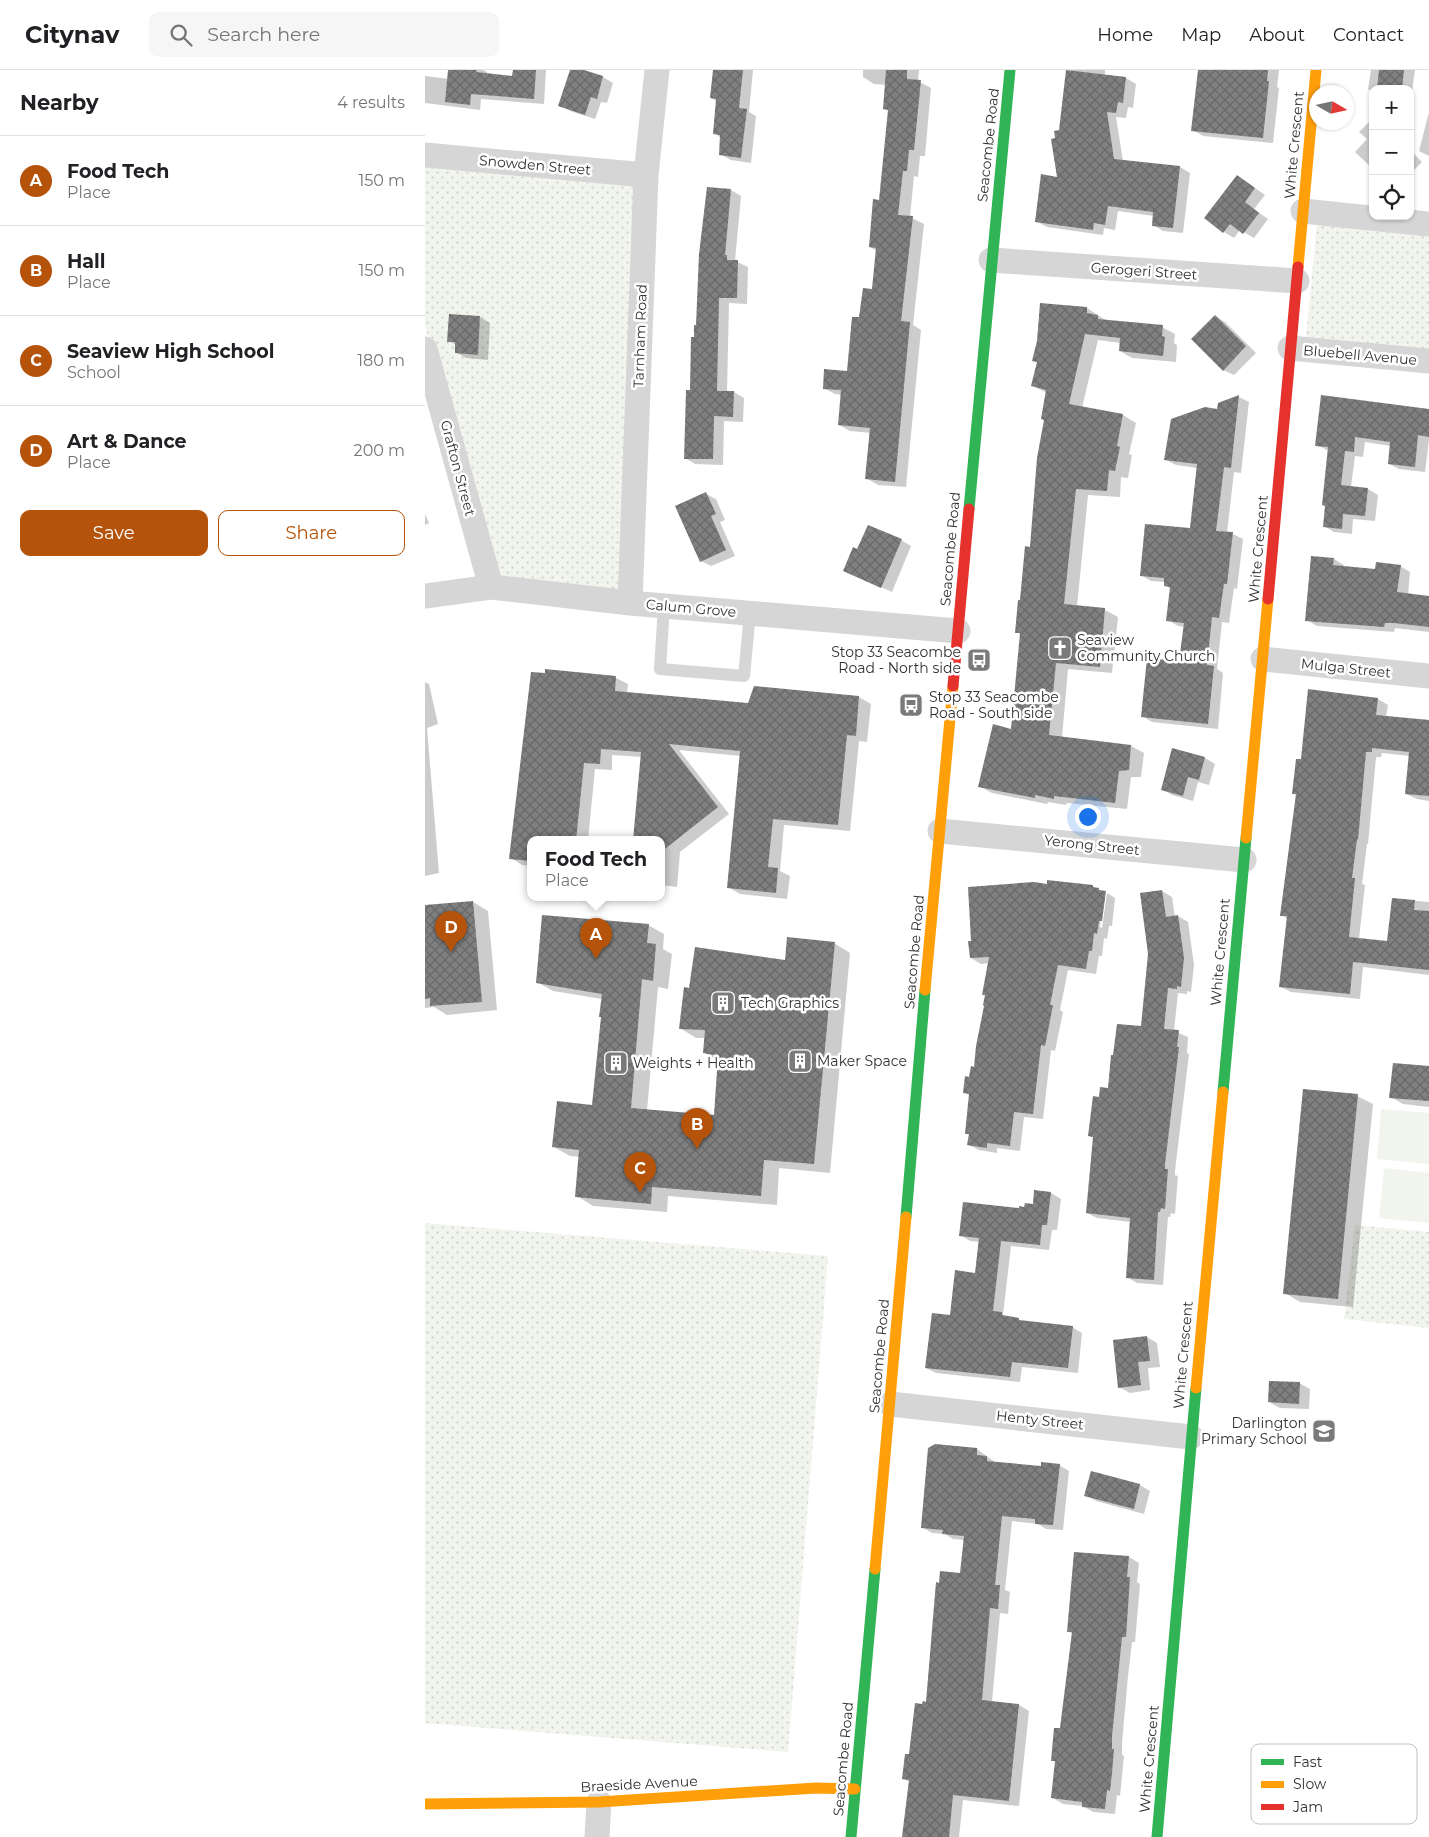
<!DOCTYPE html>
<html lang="en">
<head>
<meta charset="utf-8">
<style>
  :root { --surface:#fff; --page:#f6f6f6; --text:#202124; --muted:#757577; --line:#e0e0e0; --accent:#b45309 }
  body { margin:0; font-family:Montserrat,sans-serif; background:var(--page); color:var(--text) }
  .controls { position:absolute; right:15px; top:15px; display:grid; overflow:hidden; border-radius:10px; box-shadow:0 1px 4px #0004 }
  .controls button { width:45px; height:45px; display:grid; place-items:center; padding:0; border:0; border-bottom:1px solid var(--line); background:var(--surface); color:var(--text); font:25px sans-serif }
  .compass { position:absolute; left:884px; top:15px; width:45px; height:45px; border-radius:50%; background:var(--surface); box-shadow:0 1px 4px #0004; rotate:99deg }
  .you { position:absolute; left:662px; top:746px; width:18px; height:18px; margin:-12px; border:4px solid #fff; border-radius:50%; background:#1a73e8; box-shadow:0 0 0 8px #1a73e833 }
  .badge { display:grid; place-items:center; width:32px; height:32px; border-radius:50%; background:var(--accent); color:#fff; font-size:16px; font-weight:700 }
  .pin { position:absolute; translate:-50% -41px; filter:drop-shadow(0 1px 2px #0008) }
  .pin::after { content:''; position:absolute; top:26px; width:18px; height:15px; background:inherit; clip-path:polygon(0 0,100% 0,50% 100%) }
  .popup { position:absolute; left:102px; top:766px; width:138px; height:65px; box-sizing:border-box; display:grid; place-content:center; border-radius:10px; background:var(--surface); filter:drop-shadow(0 1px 4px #0005); font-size:16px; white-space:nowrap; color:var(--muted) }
  .popup b { font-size:19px; color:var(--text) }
  .popup::after { content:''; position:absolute; left:50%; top:100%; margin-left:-10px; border:10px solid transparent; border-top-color:var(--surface) }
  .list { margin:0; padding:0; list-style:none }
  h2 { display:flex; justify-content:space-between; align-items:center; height:65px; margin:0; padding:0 20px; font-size:21px }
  h2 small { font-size:16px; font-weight:400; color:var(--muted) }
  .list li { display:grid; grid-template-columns:32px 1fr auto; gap:15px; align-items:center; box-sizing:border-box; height:90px; padding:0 20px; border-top:1px solid var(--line) }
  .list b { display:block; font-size:19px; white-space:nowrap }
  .list p { margin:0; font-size:16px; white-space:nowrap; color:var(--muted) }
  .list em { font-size:16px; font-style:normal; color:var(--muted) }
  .actions { display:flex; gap:10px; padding:15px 20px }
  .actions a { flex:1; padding:11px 0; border:1px solid var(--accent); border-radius:10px; text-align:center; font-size:18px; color:var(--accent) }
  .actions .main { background:var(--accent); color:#fff }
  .icon { flex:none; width:28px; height:28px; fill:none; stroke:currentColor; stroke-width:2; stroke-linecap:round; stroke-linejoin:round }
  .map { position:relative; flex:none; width:1004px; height:1767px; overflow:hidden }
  header { display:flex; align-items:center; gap:30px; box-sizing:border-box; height:70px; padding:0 25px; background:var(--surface); border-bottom:1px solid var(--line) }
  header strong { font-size:24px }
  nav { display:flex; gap:28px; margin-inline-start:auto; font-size:18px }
  .search { width:350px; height:45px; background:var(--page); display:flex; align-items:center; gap:12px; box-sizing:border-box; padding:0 18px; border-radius:10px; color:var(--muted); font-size:19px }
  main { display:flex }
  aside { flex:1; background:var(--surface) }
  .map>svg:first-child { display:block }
  .grass { fill:#f2f5ed }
  .park { fill:url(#park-dots) }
  .shadow { fill:#0003 }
  .building { fill:url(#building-cross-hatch) }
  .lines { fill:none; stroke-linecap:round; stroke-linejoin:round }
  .lane { stroke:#d6d6d6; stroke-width:12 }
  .street { stroke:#d6d6d6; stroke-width:25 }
  .fast { stroke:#30b455; stroke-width:11 }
  .slow { stroke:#ff9f0a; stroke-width:11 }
  .jam { stroke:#e5322d; stroke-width:11 }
  .labels { text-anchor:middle; stroke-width:5; stroke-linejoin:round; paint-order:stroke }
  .street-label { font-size:14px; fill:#323232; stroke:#fff }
  .poi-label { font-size:14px; fill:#323232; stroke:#fff; text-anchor:start }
  .key { fill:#fff; stroke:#c2c2c2; stroke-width:1 }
  .key-label { font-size:14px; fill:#323232 }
</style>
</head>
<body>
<header>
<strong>Citynav</strong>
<div class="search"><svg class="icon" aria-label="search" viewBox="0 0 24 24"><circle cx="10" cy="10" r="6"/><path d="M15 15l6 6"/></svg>Search here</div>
<nav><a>Home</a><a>Map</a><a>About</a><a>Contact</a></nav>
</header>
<main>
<aside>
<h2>Nearby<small>4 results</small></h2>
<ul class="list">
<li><span class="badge">A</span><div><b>Food Tech</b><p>Place</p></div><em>150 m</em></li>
<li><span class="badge">B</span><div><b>Hall</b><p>Place</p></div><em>150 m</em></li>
<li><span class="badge">C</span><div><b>Seaview High School</b><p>School</p></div><em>180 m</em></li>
<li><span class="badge">D</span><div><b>Art &amp; Dance</b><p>Place</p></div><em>200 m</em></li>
</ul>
<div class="actions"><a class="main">Save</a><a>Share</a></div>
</aside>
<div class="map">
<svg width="1004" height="1767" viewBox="0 0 1004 1767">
  <defs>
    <pattern id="park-dots" width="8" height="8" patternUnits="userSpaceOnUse" patternTransform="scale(1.25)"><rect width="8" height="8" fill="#f2f5ed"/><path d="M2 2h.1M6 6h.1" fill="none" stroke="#d0d2cc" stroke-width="1.8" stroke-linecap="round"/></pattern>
    <pattern id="building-cross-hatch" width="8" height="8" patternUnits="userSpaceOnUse" patternTransform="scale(1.25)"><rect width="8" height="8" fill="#808080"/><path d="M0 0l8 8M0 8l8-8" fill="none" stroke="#696969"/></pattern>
  </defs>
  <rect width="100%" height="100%" fill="#fff"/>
  <!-- grass -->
  <path class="grass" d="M956 1039 1004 1043V1094L952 1089Z
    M959 1098 1004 1103V1153L954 1148Z"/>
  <!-- park -->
  <path class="park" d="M0 90 216 109 201 526 72 512 0 257Z
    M892 153 1004 164V279L881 267Z
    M0 1153 403 1186 363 1682 0 1653Z
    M930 1155 1004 1162V1258L919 1249Z"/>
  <!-- shadow -->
  <path class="shadow" d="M25 0H58L62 2V4L88 8 89 0H121L119 34 56 29 55 40 0 33V6L24 9Z
    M146 0H155L178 7 188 13 182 33 176 32 170 49 145 41 135 35Z
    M289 0H328L324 42 331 46 326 93 306 90 295 84 296 68 289 63 292 31 286 28Z
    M438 0H494L493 11 506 18 500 86H495L493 107 489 106 485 147 499 154 488 255 496 260 481 417 453 415 441 408 446 363 425 361 414 355 417 325 410 324 399 318 423 302 435 249 448 221 452 181 445 177 455 131 464 41 459 39 461 15 449 14 438 7Z
    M646 0H680V6L701 8 711 14 708 38 703 37 701 48 691 47 698 91 755 97 765 103 758 163 738 161 728 155 729 146 693 141 690 160 679 158 678 165 622 157 611 151 633 108 632 69 635 61Z
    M774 0H854L852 17 854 18 848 73 778 66 768 60Z
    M946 0H990L986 29 985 19H948V22L943 19Z
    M1004 42V86L994 81Z
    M948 48V99L930 82 942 69 934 62Z
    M985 80 997 92 985 104Z
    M813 106 840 125 829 139 843 149 829 168 815 160 809 168 799 162Z
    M306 120 316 126 310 191 323 197 322 234 304 233 302 322H309L319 328 318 352 299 351 298 395 270 394 260 388 270 268Z
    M662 238 682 251 737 257 750 264 749 273 752 275 751 292 707 288 695 281 696 273 673 270 657 338 698 345 711 353 704 384 707 385 703 408 696 407 695 427 663 425 652 537 680 540 693 547 687 603 643 599 637 668 706 676 719 683 716 707H706L702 739 642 733 641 735 623 732 622 734 567 723 554 716 587 660 596 565 592 562 607 478 622 323 608 316 613 293 609 290Z
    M790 246 800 252 831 283 809 305 798 300Z
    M55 247 65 253 63 290 41 288 31 282V275L24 271Z
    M814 327 824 332 816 403 809 402 802 463 808 464 818 469 812 519 809 518 804 553 797 552 792 599 798 603 793 659 727 652 717 646 755 593 760 557 753 556 743 550 746 519 740 515V512L726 511 716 505 766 460 772 398 751 395 741 390 793 340Z
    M1004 340V370L1000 402 974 399 964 394 966 376 940 372 938 387 930 386 926 417 943 419 953 425 950 451 928 449 927 464 909 462 899 456 904 381 892 375Z
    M281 424 291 429 300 450 295 452 310 486 286 496 276 491Z
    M0 444 4 453 0 455Z
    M476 470 486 476 467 522 419 500 433 480Z
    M909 489 919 495V497L951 501 975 496 985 502 983 525 1004 527V562L970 558 969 562 892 556 882 550Z
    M122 600 191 608 203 614 202 623 324 634 330 618 434 627 446 634 442 672 434 671 425 761 359 755 355 801 365 806 362 829 315 824 303 817 316 686 254 680 304 744 255 782 252 817 236 815V770H210L217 687 187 685V700L170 699 163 770H106V796L97 795 86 788Z
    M0 612 4 614 13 654 2 658 14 803 0 806Z
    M884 620 953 629 963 635 961 647 1004 650V731L992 729 981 724 985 686 957 683 956 687H951L943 774H942L937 814 940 815 934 869 963 872 968 829 1004 832V905L938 897 935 929 866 922 856 917 863 849 856 845 872 726 868 723 877 691Z
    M780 688 790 694 784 715 773 712 768 731 747 725 737 719Z
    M623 815 667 817 681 823H679L675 857 677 858 682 823 690 828 687 856H684L682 869 679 868 677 886H674L671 904 643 900 635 940 638 942 630 981 626 980 618 1049 599 1047 595 1081 572 1078V1083L554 1080 544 1075 545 1065 542 1063 545 1025 539 1022 550 998 561 926 558 924 564 893 556 894 546 888Z
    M737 821 747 827 750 847 753 846 763 852 769 895 766 922 762 921V924L753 923 749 961 763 967 762 983 764 984 750 1101V1105L753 1106 750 1144 746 1143 745 1147H743L738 1215 712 1213 702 1207 706 1152 672 1148 662 1143 669 1068 665 1066 675 1028 684 1020 717 958Z
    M48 832 63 841 72 940 22 945 9 937 0 938V836Z
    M223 855 239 864 238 879 247 884 243 919 233 917 222 1041 290 1047 294 991 280 983 281 968H271L255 958 265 919 361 892 409 873 425 883 405 1103 354 1098 352 1135 243 1126 242 1142 168 1136 152 1126 155 1087 145 1086 129 1077 168 1036 177 947V929L128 921 112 912Z
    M1004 997V1037L978 1034 966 1027Z
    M932 1026 948 1034 928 1237 875 1232 860 1223Z
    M611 1121 626 1123 636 1129 632 1160H627L624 1180 586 1176 578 1245 599 1252 647 1257 657 1263 653 1303 597 1297 595 1312 511 1303 501 1298 526 1246 551 1204 555 1172 545 1171 535 1165 595 1139 609 1136Z
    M722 1267 732 1273 735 1297 723 1298 725 1320 705 1323 694 1317Z
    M874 1313 885 1319 884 1339 855 1338 844 1332Z
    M552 1379 571 1393 617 1397 634 1395 644 1401 638 1460 621 1459 613 1454 587 1451 580 1520 585 1522 583 1544 575 1543 567 1632 594 1635 604 1641 594 1736 538 1730 534 1767H478L485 1712 479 1709 498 1636 502 1633 536 1505 539 1470 528 1469 520 1464 507 1463 497 1457Z
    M667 1403 715 1415 725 1421 719 1444 671 1431 661 1425Z
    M704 1487 714 1493 712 1512 715 1514 710 1572H707L703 1606 697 1673V1685L699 1686 695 1726 692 1725 690 1744 668 1742 658 1736 638 1734 628 1728 631 1692 627 1690 636 1659 648 1564 643 1561Z"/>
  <!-- building -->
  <path class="building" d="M23 0H52L51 2 87 6 88 0H111L109 29 46 24 45 35 20 32Z
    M145 0H159L178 6 172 29 166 27 160 45 133 36Z
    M288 0H318L314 38 322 39 316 88 294 85 295 65 288 64 291 29 285 28Z
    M461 0H482V9L496 10 489 80H484L482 101H478L473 145 488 146 476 251 485 252 470 412 440 409 445 358 413 355 416 320 398 319 399 299 422 301 427 247H434L438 218 447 219 451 178 444 177 448 129 454 130 463 40 458 39Z
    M641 0 701 7 698 33 693 32 691 43 682 42 689 89 755 96 748 158 727 156 728 142 683 136 680 155 669 153 668 160 610 152 616 104 632 107 626 69 630 68 629 61 634 60Z
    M773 0H843L842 11H844L838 68 766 61Z
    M954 0H979L977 19H952Z
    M812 105 830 118 820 132 834 143 818 164 805 154 798 163 779 148Z
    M282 117 306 119 300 185H302V190H313L312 228H294L292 321H309L308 347 289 346 288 389H259L261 320H265L266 267H269V255H271L274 184Z
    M615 233 662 237V243L673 245V249L738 255 737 266 740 267 738 286 694 281 695 268 660 264 644 334 698 344 692 376 695 377 690 401 684 400 682 421 651 419 639 534 680 538 675 597 631 593 624 665 706 675 704 700 694 701 690 733 629 726V729L610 725V728L553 717 568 654 586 659 595 563H590L593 530H595L600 476 605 477 612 388 619 350 616 349 621 320 606 316 612 292 607 291 612 271Z
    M24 244 55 246 53 285 30 283V272H22Z
    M790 245 821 276 798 301 766 269Z
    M814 325 806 398 799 397 791 461 808 462 802 514H799L794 548 787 547 782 595 789 596 783 654 716 647 722 588 754 591 759 553 741 551 745 517 739 516V508L715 506 720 454 765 458 772 394 739 390 746 349 780 337 792 339 793 333Z
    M896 325 1004 339V367L993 365 990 397 963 394 965 372 930 367 929 382 920 381 916 415 943 418 940 446 918 444 917 459 898 457 900 436 897 435 903 377 890 376Z
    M281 422 291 444 286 446 301 480 275 492 250 436Z
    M443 455 477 469 456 518 418 501 428 477 432 479Z
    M886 486 909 488 908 495 950 499 951 492 976 495 972 522 1004 526V557L969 553H960L959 557 880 551Z
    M120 599 191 606 190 621 323 633 329 616 434 626 431 666 422 665 413 755 348 749 343 797 353 798 351 823 302 818 315 681 244 674 293 737 236 782V770H208L216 682 176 679 175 694 159 693 151 770H106V791L84 789 106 602 120 603Z
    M883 619 953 628 951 645 1004 650V726L980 724 984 682 947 678V682H941L933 770 932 769 927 808H930L924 867 962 871 967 828 990 830 989 840 1004 841V900L928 892 925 924 854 917 862 846H855L871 724H867L871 689H876Z
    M747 678 780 687 774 710 763 707 758 726 736 720Z
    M622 810 668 815V817L674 818V820L681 821 677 851H674L672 864 669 863 667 881H664L661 899 633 895 625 935H628L620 976 616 975 608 1044 589 1042 585 1076 562 1073V1078L542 1075 544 1064H540L544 1024 538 1023 540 1006 544 1007 546 996 549 997 551 976 559 936 558 935 560 925H557L564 887 545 888 543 871H546L543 817 609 812 622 814Z
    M737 820 741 847 753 845 759 888 756 917 752 916V919L743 918 739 959 754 960 752 977H754L740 1094V1099H743L740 1139 736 1138 735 1142H733L729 1210 701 1208 705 1148 661 1143 668 1067 663 1066 668 1026 674 1027 675 1017 683 1018 686 985H688L692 954 716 956 723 884 715 823Z
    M48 831 57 932 5 936V928L0 929V835Z
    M117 845 224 854 222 873 231 874 228 911 217 909 206 1038 289 1045 293 986 278 983 280 960 254 959 259 917 264 918 270 877 360 890 362 867 410 872 389 1094 339 1090 336 1126 227 1117 226 1134 150 1127 154 1080 127 1077 132 1031 167 1035 176 947H174L177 924 111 913Z
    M968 993 1004 996V1031L964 1028Z
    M878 1019 933 1024 913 1229 858 1224Z
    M609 1120 626 1122 622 1155H617L615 1175 576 1171 568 1241 577 1242V1245L594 1248V1250L648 1256 643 1298 587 1292 585 1307 500 1298 507 1243 525 1245 530 1200 550 1203 554 1168 534 1166 538 1132 594 1138V1136L599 1137 600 1133 608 1134Z
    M722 1266 725 1291 713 1292 716 1315 693 1318 688 1270Z
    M844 1311 875 1312 874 1334 843 1332Z
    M510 1374 552 1378V1385L562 1386V1391L616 1396V1392L635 1394 628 1455 610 1454V1449L577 1446 570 1515H575L573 1539 565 1538 557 1630 594 1634 584 1731 528 1725 524 1767H477L484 1710 477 1709 480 1684H484L490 1633 497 1634 498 1631 501 1632 511 1512 514 1513 515 1501 535 1503 539 1466 517 1464 518 1460 496 1458 503 1378Z
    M666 1401 715 1414 709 1439 659 1426Z
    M649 1482 704 1486 702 1507H705L701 1567H697L687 1666V1679H689L687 1703 685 1721 682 1720 680 1739 657 1737V1732L626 1728 630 1691H626L629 1658H635L647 1562H642Z"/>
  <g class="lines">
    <!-- lane -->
    <path class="lane" d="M239 536 235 599 319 606 325 543"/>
    <!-- street -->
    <path class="street" d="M0 85 221 105
      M878 141 1004 154
      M566 190 872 211
      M865 278 1004 291
      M0 279 66 517
      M0 526 66 517 205 533 533 561
      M205 533 221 105 232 0
      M838 589 1004 606
      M515 761 819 790
      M465 1334 766 1367
      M172 1767 174 1732"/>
    <!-- fast -->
    <path class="fast" d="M544 439 585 0
      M798 1022 821 768
      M481 1147 500 920
      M426 1767 450 1499
      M732 1767 771 1318"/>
    <!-- slow -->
    <path class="slow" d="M873 197 891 0
      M821 768 843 529
      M500 920 528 616
      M771 1318 798 1022
      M450 1499 481 1147
      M0 1734 174 1732 391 1718 430 1719"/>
    <!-- jam -->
    <path class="jam" d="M843 529 873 197
      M528 616 544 439"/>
  </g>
  <!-- icons -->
  <defs>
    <g id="church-square" transform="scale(1.25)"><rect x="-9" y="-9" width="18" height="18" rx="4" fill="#7a7a7a" stroke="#fff"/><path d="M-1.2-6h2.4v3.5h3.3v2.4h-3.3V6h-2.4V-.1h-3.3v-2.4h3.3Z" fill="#fff"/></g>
    <g id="bus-square" transform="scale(1.25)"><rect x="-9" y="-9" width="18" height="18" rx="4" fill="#7a7a7a" stroke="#fff"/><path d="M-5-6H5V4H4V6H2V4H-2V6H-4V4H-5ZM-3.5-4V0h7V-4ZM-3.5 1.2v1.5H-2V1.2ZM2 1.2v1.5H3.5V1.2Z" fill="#fff"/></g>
    <g id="building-square" transform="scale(1.25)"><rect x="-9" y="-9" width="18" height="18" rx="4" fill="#7a7a7a" stroke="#fff"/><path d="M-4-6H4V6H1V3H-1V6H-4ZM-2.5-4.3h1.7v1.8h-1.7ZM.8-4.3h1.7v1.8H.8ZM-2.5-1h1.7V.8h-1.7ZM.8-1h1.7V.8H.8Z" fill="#fff"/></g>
    <g id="school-square" transform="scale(1.25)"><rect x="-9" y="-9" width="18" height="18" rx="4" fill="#7a7a7a" stroke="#fff"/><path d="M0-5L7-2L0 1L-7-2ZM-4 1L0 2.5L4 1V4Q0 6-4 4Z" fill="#fff"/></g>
  </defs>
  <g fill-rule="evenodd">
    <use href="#church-square" x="635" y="578"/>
    <use href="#bus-square" x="554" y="590"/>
    <use href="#bus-square" x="486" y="635"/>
    <use href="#building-square" x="298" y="933"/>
    <use href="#building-square" x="375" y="991"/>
    <use href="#building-square" x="191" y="993"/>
    <use href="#school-square" x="899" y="1361"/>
  </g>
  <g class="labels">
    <!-- street labels -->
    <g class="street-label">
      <text transform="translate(563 75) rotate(-84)" y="5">Seacombe Road</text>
      <text transform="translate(869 75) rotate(-85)" y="5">White Crescent</text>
      <text transform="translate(110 95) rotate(5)" y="5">Snowden Street</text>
      <text transform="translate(719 201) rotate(4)" y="5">Gerogeri Street</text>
      <text transform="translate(215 266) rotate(-88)" y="5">Tarnham Road</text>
      <text transform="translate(935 285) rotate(5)" y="5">Bluebell Avenue</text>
      <text transform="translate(33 398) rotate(75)" y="5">Grafton Street</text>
      <text transform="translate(525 479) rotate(-85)" y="5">Seacombe Road</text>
      <text transform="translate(833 479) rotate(-85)" y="5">White Crescent</text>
      <text transform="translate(266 538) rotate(5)" y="5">Calum Grove</text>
      <text transform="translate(921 598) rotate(6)" y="5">Mulga Street</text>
      <text transform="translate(667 775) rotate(6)" y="5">Yerong Street</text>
      <text transform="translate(489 882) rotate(-85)" y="5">Seacombe Road</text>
      <text transform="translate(795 882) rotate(-85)" y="5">White Crescent</text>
      <text transform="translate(758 1285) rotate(-85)" y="5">White Crescent</text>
      <text transform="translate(454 1286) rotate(-85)" y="5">Seacombe Road</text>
      <text transform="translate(615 1350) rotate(6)" y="5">Henty Street</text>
      <text transform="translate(418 1689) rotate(-85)" y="5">Seacombe Road</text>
      <text transform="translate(724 1689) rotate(-85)" y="5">White Crescent</text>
      <text transform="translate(214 1714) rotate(-3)" y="5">Braeside Avenue</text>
    </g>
    <!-- poi labels -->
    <g class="poi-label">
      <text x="652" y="575">Seaview<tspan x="652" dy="16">Community Church</tspan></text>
      <text x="536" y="587" text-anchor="end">Stop 33 Seacombe<tspan x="536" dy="16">Road - North side</tspan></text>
      <text x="504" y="632">Stop 33 Seacombe<tspan x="504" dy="16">Road - South side</tspan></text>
      <text x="316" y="938">Tech Graphics</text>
      <text x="392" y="996">Maker Space</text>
      <text x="208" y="998">Weights + Health</text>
      <text x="882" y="1358" text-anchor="end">Darlington<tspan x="882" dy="16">Primary School</tspan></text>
    </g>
  </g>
  <!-- legend -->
  <rect x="826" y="1674" width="166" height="80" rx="8" class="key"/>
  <rect x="836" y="1689" width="23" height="6" fill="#30b455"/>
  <rect x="836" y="1711" width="23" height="7" fill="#ff9f0a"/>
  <rect x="836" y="1734" width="23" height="6" fill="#e5322d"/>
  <g class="key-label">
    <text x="868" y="1697">Fast</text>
    <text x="868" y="1719">Slow</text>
    <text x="868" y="1742">Jam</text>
  </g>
</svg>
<div class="controls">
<button>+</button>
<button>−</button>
<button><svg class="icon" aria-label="locate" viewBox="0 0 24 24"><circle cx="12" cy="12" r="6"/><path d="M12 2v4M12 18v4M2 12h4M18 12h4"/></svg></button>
</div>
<svg class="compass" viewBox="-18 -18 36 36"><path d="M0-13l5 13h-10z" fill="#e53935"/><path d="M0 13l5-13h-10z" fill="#757577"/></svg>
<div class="you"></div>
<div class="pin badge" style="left:171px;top:889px">A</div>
<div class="popup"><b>Food Tech</b>Place</div>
<div class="pin badge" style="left:272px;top:1079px">B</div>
<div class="pin badge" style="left:215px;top:1123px">C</div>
<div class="pin badge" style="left:26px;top:882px">D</div>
</div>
</main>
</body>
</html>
